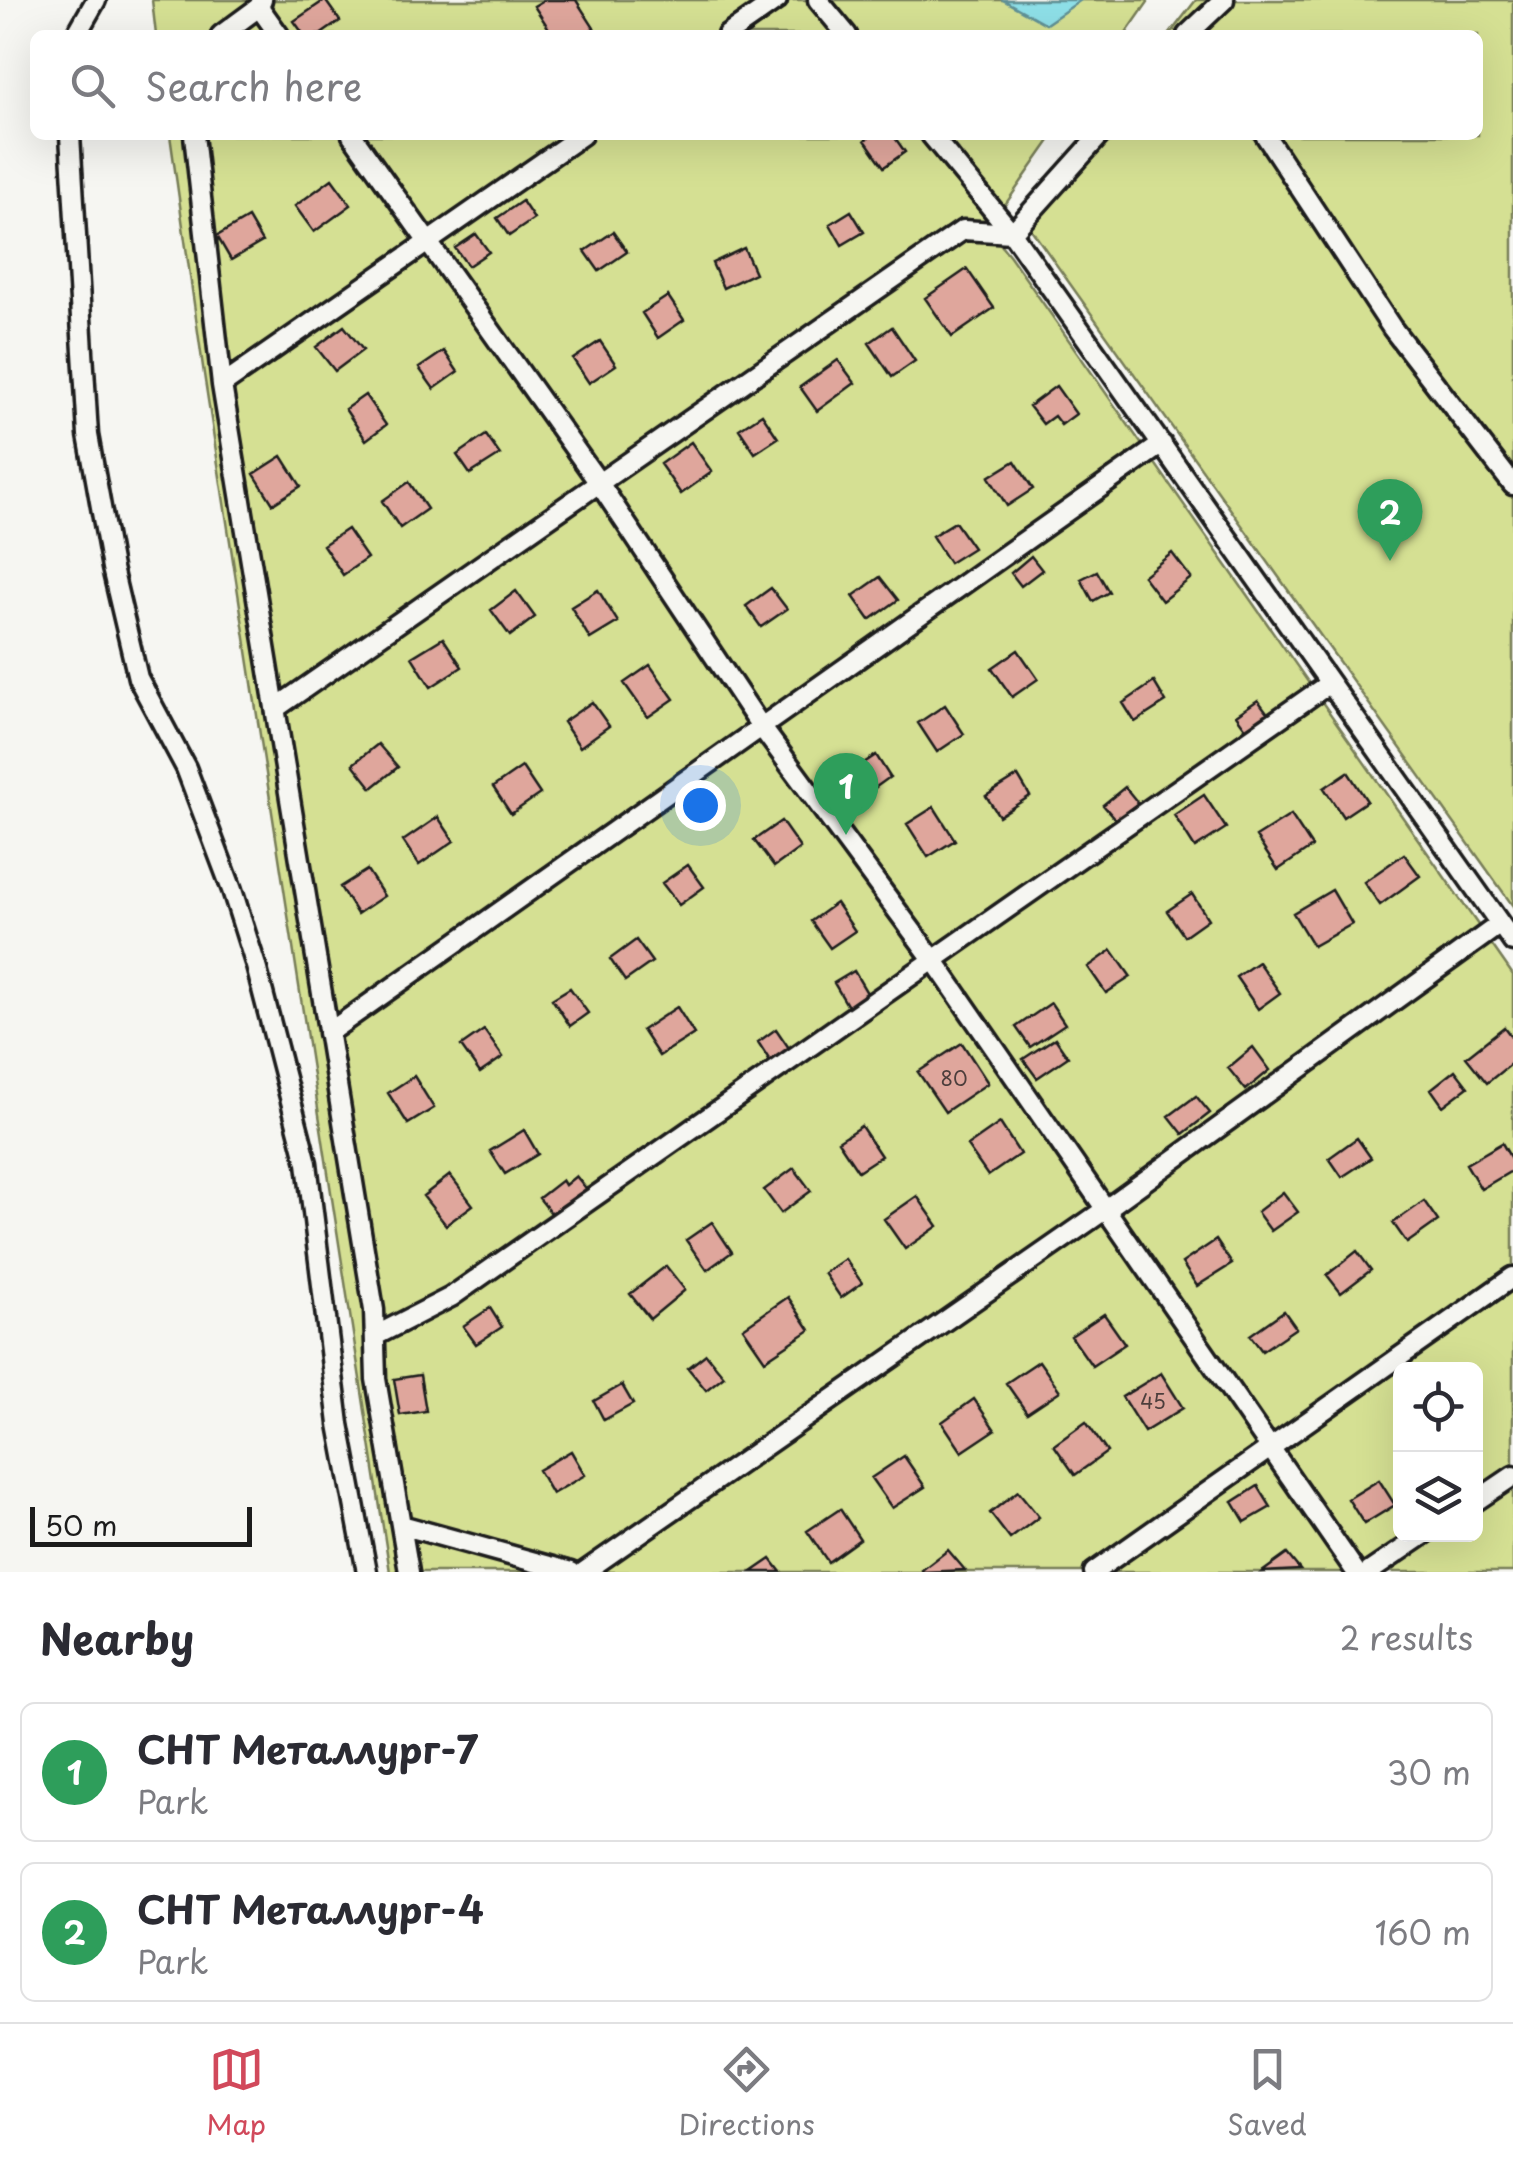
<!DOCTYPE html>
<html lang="en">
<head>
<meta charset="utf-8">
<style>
  :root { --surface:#fff; --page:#f7f7f7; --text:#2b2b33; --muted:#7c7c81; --line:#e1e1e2; --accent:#d1495b }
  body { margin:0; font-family:"Playpen Sans",sans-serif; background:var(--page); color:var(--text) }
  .controls { position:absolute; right:30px; bottom:30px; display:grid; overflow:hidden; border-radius:15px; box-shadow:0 10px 40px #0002 }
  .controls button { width:90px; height:90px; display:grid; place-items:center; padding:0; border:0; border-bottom:2px solid var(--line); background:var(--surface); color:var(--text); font:50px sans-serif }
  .scale { position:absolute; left:30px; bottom:25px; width:222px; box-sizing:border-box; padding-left:10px; border:5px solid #1c1c1c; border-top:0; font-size:28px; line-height:35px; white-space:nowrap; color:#1c1c1c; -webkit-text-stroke:8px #f6f6f2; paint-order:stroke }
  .you { position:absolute; left:700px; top:805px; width:35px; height:35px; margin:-25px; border:8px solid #fff; border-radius:50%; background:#1a73e8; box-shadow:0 0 0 15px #1a73e833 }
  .badge { display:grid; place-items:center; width:65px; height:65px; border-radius:50%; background:var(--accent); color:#fff; font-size:32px; font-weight:700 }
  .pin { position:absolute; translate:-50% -82px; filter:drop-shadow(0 2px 5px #0008) }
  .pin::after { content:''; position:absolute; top:52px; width:35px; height:30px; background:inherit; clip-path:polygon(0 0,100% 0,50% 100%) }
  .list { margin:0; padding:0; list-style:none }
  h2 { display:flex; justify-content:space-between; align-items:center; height:130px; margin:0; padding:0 40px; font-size:42px }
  h2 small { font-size:32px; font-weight:400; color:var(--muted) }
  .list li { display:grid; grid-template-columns:65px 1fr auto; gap:30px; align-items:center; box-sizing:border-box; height:140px; margin:0 20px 20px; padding:0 20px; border:2px solid var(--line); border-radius:15px }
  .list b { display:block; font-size:38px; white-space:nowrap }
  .list p { margin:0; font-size:32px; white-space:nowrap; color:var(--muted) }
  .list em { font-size:32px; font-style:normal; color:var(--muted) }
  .icon { flex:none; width:55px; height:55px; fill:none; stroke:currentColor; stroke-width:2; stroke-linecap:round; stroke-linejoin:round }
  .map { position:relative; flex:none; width:1513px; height:1572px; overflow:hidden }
  .search { position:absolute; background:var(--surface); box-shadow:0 10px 40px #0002; left:30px; right:30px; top:30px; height:110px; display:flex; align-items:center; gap:25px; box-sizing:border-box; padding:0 35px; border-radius:15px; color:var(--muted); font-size:38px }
  .sheet { height:450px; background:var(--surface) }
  nav { display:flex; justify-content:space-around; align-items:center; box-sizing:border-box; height:140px; border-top:2px solid var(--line); background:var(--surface); font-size:28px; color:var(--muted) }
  nav a { display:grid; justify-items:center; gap:5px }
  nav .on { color:var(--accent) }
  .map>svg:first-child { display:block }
  .green { fill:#d5e093; stroke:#787e58; stroke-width:2.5; fill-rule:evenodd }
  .water { fill:#8edfe7; stroke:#609196; stroke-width:2.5 }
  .building { fill:#dfa69c; stroke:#1c1c1c; stroke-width:2.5 }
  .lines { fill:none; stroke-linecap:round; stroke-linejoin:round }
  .service-casing { stroke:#1c1c1c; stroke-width:25 }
  .service { stroke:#f6f6f2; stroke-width:18 }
  .labels { text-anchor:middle; stroke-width:9; stroke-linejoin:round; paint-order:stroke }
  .number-label { font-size:20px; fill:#4d3e3c }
</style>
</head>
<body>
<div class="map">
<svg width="1513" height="1572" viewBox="0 0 1513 1572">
  <rect width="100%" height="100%" fill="#f6f6f2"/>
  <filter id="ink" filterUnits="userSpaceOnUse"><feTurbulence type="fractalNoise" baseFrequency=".01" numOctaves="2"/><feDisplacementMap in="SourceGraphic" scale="20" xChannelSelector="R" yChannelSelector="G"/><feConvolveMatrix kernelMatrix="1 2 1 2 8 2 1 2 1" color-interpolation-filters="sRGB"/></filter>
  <g filter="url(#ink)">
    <!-- green -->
    <path class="green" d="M152 0H1147L1148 2 1125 35H156Z
      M1196 0H1513V906L1021 215 1087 135H1478V35H1169Z
      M170 135H1054L988 229 1010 256 1513 975V1572H390L204 374ZM1400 1370H1476V1534H1400Z"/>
    <!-- water -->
    <path class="water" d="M1003 0H1081L1046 24Z"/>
    <!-- building -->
    <path class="building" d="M325 0 340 21 320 35H304L294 21Z
      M544 0H576L594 28 582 35H553L534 6Z
      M872 135H893L905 152 884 167 865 140Z
      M332 179 351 205 314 232 295 206Z
      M522 201 534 219 509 236 497 218Z
      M851 211 864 232 842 245 830 224Z
      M248 218 262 242 231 260 217 236Z
      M613 232 627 252 599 271 585 251Z
      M476 234 489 252 468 266 455 248Z
      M744 248 755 273 723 288 712 263Z
      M967 269 994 308 952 337 925 298Z
      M668 296 684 320 658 338 642 313Z
      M344 326 363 350 335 371 316 347Z
      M892 327 915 361 892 377 869 343Z
      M600 341 616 365 589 383 573 359Z
      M444 351 458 372 434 389 419 368Z
      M838 360 855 383 817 411 800 387Z
      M1056 386 1076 414 1061 425 1054 416 1043 424 1029 406Z
      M365 395 386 425 366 440 345 409Z
      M762 414 778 438 755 453 739 429Z
      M486 435 500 455 470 474 457 455Z
      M691 442 712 472 681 494 660 464Z
      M282 456 301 486 273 504 254 474Z
      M1015 461 1033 489 1007 506 989 477Z
      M409 482 427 509 400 528 382 501Z
      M955 522 973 548 949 563 932 536Z
      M347 529 367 558 343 575 323 545Z
      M1172 553 1191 578 1162 601 1143 576Z
      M1031 556 1042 570 1021 586 1011 573Z
      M1097 571 1109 592 1093 601 1081 579Z
      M880 577 898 600 870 620 853 596Z
      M771 588 787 609 761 627 746 606Z
      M598 590 618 622 590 639 571 607Z
      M516 591 535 617 510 636 491 610Z
      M443 638 462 667 431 687 412 657Z
      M1018 650 1038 679 1012 697 992 668Z
      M650 665 674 699 648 717 624 683Z
      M1154 682 1166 702 1135 722 1123 703Z
      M1258 700 1269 715 1247 730 1236 715Z
      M592 702 609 726 580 747 563 722Z
      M945 705 964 734 937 752 918 723Z
      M378 744 398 767 372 788 353 764Z
      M876 755 890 777 865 795 850 772Z
      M522 767 540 794 511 814 493 787Z
      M1348 772 1367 801 1343 817 1324 788Z
      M1018 776 1030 796 999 816 986 796Z
      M1125 787 1138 803 1116 820 1103 805Z
      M1204 795 1226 828 1195 848 1174 815Z
      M934 807 955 840 928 857 907 824Z
      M1291 815 1312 847 1278 870 1256 837Z
      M438 817 454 841 419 865 403 841Z
      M781 821 800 848 774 867 754 840Z
      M1404 854 1420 876 1380 905 1364 882Z
      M688 865 704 887 679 905 662 883Z
      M367 870 384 896 357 914 340 887Z
      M1332 890 1352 924 1313 946 1293 913Z
      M1192 894 1208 919 1184 936 1167 911Z
      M836 903 855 931 830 948 811 921Z
      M636 940 652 962 625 981 610 959Z
      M1112 950 1131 977 1106 993 1088 967Z
      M1258 962 1280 993 1258 1009 1236 977Z
      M854 971 870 998 850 1010 834 983Z
      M570 988 588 1013 570 1026 552 999Z
      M1051 1003 1065 1024 1030 1047 1016 1027Z
      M677 1007 694 1034 659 1056 642 1030Z
      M1504 1027 1513 1039V1062L1487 1083 1466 1057Z
      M776 1029 793 1054 774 1067 758 1042Z
      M484 1030 503 1057 480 1073 461 1046Z
      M1055 1038 1068 1057 1037 1078 1023 1059Z
      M962 1043 988 1083 945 1112 918 1072Z
      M1253 1047 1270 1070 1246 1090 1228 1068Z
      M1455 1070 1468 1087 1443 1106 1431 1089Z
      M414 1076 434 1108 408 1124 388 1093Z
      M1196 1096 1210 1113 1183 1134 1169 1116Z
      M1000 1123 1020 1154 988 1176 967 1146Z
      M861 1126 881 1156 858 1171 838 1141Z
      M524 1130 538 1154 505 1174 490 1151Z
      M1357 1138 1371 1158 1342 1177 1329 1158Z
      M1502 1143 1513 1162V1170L1481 1189 1466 1164Z
      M794 1168 811 1191 781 1213 764 1190Z
      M450 1175 473 1205 446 1225 423 1196Z
      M576 1176 589 1192 555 1218 539 1198 562 1180 565 1185Z
      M1283 1192 1298 1212 1271 1231 1257 1212Z
      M917 1196 938 1226 905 1249 884 1219Z
      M1424 1201 1438 1221 1407 1243 1393 1223Z
      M712 1222 732 1252 707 1270 686 1240Z
      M1216 1240 1232 1264 1197 1286 1182 1263Z
      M1357 1251 1371 1270 1341 1293 1327 1275Z
      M845 1259 862 1283 841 1298 824 1273Z
      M666 1266 685 1290 650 1319 630 1294Z
      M788 1297 810 1330 765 1360 743 1328Z
      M490 1308 502 1327 476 1344 463 1326Z
      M1284 1311 1296 1328 1262 1351 1250 1335Z
      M1104 1314 1125 1344 1092 1366 1071 1336Z
      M706 1354 724 1376 706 1390 688 1368Z
      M1039 1361 1060 1391 1027 1413 1006 1383Z
      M1161 1373 1183 1408 1144 1432 1122 1397Z
      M420 1375 426 1411 400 1415 394 1379Z
      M622 1385 633 1404 604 1420 594 1401Z
      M974 1399 995 1430 962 1452 942 1422Z
      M1086 1422 1107 1452 1075 1475 1054 1445Z
      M571 1451 585 1475 552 1494 538 1470Z
      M904 1456 925 1487 892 1508 871 1478Z
      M1379 1480 1395 1505 1364 1524 1348 1499Z
      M1258 1486 1271 1507 1245 1522 1233 1502Z
      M1018 1491 1039 1517 1010 1539 990 1513Z
      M840 1509 860 1539 828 1562 807 1531Z
      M948 1550 965 1570 923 1572 922 1570Z
      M1287 1554 1300 1570 1262 1572Z
      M771 1559 781 1572H752Z"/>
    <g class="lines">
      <!-- service casing -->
      <g class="service-casing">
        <path id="service" d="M818 0 847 35
          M259 7 279 35
          M76 35 96 0
          M221 35 259 7 262 0
          M727 35 777 0
          M1187 35 1224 0
          M70 135 88 435 112 568 138 678 186 768 232 890 256 966 307 1163 339 1424 367 1572
          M194 135 222 385 374 1310 376 1379 409 1572
          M931 135 1012 233 1513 942
          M1100 135 1012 233 963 230 599 483 760 725 935 962 1356 1572
          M1265 135 1392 328 1513 485
          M222 385 582 135
          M276 708 599 483 352 135
          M328 1033 1162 444
          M375 1336 451 1297 1330 683
          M1476 1501 1513 1476
          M401 1525 571 1572
          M584 1572 1106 1209 1500 924
          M1094 1572 1513 1277
          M1369 1572 1425 1534"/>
      </g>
      <!-- service -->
      <use href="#service" class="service"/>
    </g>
  </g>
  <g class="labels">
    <!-- number labels -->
    <g class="number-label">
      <text x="954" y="1086">80</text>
      <text x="1153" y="1409">45</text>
    </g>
  </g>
</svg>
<div class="controls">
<button><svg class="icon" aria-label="locate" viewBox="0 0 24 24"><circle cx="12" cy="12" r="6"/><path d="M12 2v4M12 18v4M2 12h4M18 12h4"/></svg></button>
<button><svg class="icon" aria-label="layers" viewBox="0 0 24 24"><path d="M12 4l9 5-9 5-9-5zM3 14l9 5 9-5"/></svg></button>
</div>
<div class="scale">50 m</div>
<div class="you"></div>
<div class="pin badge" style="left:846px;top:835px;background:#2e9e5b">1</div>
<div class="pin badge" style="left:1390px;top:561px;background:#2e9e5b">2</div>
<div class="search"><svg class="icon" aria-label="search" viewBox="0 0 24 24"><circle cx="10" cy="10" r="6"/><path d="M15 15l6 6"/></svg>Search here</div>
</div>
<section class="sheet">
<h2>Nearby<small>2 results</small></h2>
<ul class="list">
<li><span class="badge" style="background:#2e9e5b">1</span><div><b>СНТ Металлург-7</b><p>Park</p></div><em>30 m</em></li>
<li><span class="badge" style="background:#2e9e5b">2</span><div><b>СНТ Металлург-4</b><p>Park</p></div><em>160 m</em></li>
</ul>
</section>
<nav>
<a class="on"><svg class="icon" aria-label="map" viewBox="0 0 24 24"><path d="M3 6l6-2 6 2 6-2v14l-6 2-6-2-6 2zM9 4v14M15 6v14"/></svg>Map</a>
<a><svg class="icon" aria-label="directions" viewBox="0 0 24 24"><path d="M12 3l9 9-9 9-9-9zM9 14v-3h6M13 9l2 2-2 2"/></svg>Directions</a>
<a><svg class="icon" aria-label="saved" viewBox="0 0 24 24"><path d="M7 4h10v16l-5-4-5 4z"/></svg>Saved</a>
</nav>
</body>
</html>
